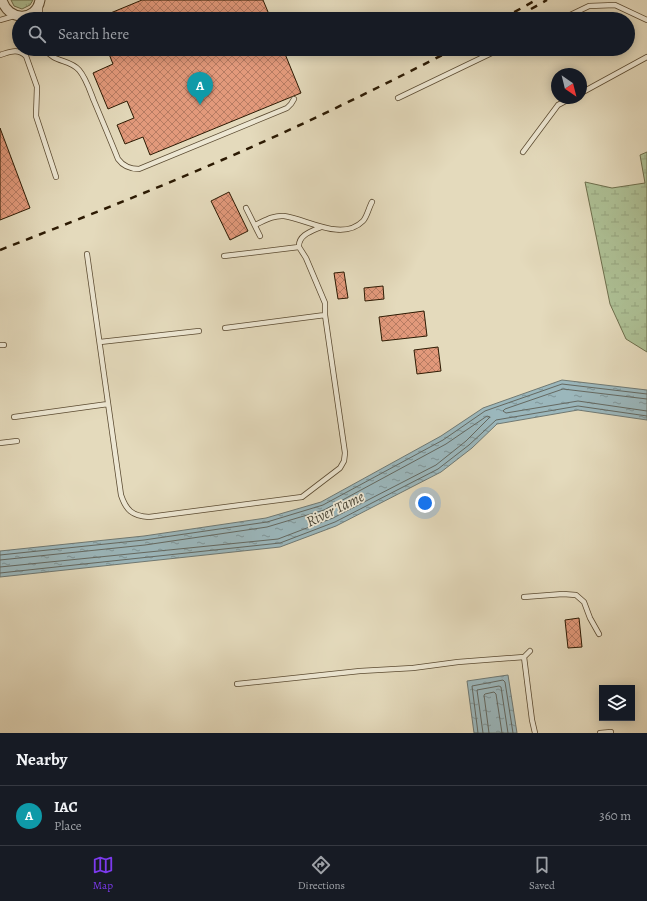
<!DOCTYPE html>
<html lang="en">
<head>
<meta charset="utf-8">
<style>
  :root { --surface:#171b24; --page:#20242c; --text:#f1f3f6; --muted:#9ea1a6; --line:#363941; --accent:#7c3aed }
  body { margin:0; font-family:Alegreya,serif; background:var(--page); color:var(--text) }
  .controls { position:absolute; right:12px; bottom:12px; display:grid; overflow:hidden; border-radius:0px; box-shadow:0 2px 10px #0003 }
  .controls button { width:36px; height:36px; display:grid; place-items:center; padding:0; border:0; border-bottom:1px solid var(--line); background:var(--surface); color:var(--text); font:20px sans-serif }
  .compass { position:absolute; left:551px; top:68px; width:36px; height:36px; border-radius:50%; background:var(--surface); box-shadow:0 2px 10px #0003; rotate:145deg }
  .you { position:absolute; left:425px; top:503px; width:14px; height:14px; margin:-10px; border:3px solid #fff; border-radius:50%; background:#1a73e8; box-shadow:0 0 0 6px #1a73e833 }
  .badge { display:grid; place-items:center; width:26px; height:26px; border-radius:50%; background:var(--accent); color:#fff; font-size:13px; font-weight:700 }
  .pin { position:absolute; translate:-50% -33px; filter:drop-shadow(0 1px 2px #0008) }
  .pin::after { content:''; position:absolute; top:21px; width:14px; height:12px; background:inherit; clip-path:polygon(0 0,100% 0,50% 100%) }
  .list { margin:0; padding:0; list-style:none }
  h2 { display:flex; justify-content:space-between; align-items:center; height:52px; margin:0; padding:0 16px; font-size:17px }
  h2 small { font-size:13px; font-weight:400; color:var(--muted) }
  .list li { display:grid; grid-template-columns:26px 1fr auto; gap:12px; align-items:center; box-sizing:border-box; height:60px; padding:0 16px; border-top:1px solid var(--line) }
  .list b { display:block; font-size:15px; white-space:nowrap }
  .list p { margin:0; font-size:13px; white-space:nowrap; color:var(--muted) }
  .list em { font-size:13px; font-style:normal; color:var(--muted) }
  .icon { flex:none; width:22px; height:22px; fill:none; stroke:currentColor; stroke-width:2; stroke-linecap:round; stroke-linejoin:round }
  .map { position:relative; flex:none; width:647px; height:733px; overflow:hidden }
  .search { position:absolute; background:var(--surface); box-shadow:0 2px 10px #0003; left:12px; right:12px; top:12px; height:44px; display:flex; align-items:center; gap:10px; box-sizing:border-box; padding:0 14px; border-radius:22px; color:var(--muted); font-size:15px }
  .sheet { height:112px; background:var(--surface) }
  nav { display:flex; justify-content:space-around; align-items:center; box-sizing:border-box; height:56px; border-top:1px solid var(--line); background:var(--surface); font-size:11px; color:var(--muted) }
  nav a { display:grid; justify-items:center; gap:2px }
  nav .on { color:var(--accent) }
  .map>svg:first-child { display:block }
  .grass { fill:url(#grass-tufts); stroke:#6d6e4c }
  .wetland { fill:url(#wetland-marsh); stroke:#6d6e4c }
  .water { fill:url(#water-ripples); stroke:#6f7872 }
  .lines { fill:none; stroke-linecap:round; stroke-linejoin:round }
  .shore { stroke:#646860; stroke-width:1 }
  .building { fill:url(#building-cross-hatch); stroke:#2c1a03 }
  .service-casing { stroke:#5a4a31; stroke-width:6 }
  .minor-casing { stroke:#5a4a31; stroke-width:11 }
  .service { stroke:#ede7d3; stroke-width:4.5 }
  .minor { stroke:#ede7d3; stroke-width:9 }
  .rail { stroke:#2c1a03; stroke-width:2.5; stroke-dasharray:7 7; stroke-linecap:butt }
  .labels { text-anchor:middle; stroke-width:3.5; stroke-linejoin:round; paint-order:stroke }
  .water-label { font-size:15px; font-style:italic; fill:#4d493a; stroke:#ede7d3 }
</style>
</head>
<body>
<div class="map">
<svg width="647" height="733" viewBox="0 0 647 733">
  <defs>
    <pattern id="grass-tufts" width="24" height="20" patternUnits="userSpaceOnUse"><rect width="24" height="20" fill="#aec196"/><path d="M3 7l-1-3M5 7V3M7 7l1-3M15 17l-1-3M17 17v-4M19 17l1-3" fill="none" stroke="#96a580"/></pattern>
    <pattern id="wetland-marsh" width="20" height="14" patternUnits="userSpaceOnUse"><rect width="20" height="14" fill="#aec196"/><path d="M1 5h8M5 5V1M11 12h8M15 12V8" fill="none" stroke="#96a580"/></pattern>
    <pattern id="water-ripples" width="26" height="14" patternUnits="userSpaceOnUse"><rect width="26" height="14" fill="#9bb7bc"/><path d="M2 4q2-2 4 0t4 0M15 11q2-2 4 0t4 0" fill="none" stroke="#7f9497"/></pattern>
    <pattern id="building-cross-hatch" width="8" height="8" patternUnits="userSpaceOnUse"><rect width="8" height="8" fill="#e2997b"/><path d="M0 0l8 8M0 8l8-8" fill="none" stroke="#b77c63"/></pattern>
  </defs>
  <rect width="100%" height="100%" fill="#e4dabc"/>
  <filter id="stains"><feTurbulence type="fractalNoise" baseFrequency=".005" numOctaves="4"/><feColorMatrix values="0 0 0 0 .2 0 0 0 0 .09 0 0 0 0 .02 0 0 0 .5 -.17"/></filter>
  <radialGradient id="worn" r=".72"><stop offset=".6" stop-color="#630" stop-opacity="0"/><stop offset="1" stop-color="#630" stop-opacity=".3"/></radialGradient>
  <!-- grass -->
  <path class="grass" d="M11 0H33L30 5 22 9 14 6Z"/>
  <!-- wetland -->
  <path class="wetland" d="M647 152V352L626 339 610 304 585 182 612 188 645 183 640 155Z"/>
  <!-- water -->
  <path class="water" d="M562 380 647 390V420L578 410 497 424 472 448 441 472 336 526 280 547 0 577V551L144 536 266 518 321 502 441 436 483 408Z
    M508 675 517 733H474L467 681Z"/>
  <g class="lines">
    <!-- shore -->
    <path class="shore" d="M647 399 563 389 505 409 503 411 506 413 578 401 647 411
      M0 555 144 540 267 522 323 505 443 440 485 411 562 384 647 394
      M0 560 145 545 267 527 324 510 446 444 487 416 490 417 466 441 436 465 333 518 278 539 0 567
      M0 573 280 543 335 522 438 469 469 445 496 420 578 406 647 416
      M478 733 472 686 503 680 505 682 513 733
      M483 733 477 690 499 686 501 687 508 733
      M489 733 484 695 485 694 494 692 496 694 502 733"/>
  </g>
  <!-- building -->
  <path class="building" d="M142 0H263L271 19H96Z
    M107 49H283L301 93 150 155 143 137 125 144 117 125 134 118 127 101 108 109 93 73 113 64Z
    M0 128 30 208 0 220Z
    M229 192 248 231 230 240 211 201Z
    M344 272 348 298 338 299 334 273Z
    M383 286 384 299 365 301 364 288Z
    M424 311 427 336 382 341 379 317Z
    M438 347 441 371 417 374 414 350Z
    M579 618 582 647 568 648 565 620Z"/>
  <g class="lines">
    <!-- service casing -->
    <g class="service-casing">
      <path id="service" d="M40 7V19
        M562 19 589 6 615 5 647 20
        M0 20 14 16
        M45 49C54 63 69 59 79 70 86 78 90 91 94 101 102 120 110 139 118 159 123 166 130 169 139 169L287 108 291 104 294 99
        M0 55C10 52 17 48 26 56L37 87 36 116 56 177
        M581 93 647 57
        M398 98 500 49
        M523 152 558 105 571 98
        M246 208 260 236
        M255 225C264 221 273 215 284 216 307 219 342 242 363 221 367 217 369 207 372 202
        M299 247C298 235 312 231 321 227
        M87 254 121 495C126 510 132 516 149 517L302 497 340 468 344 461 345 453 325 315
        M224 256 299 247 306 258 325 303V315L225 328
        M100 342 199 331
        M0 345H4
        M14 417 108 404
        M0 443 17 441
        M524 597 563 594 576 595 584 602 590 618 599 634
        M524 657 532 720 535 733
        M237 684 360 671 413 668 458 662 524 657 530 651
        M600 733 611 732"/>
    </g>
    <!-- minor casing -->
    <g class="minor-casing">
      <path id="minor" d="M2 0C8 21 36 22 40 0"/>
    </g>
    <!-- service -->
    <use href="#service" class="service"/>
    <!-- minor -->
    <use href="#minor" class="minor"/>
    <!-- rail -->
    <path class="rail" d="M531 9 547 0
      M502 19 536 0
      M0 250C74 221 149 192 222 160 301 126 378 88 454 49"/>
  </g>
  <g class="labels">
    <!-- water labels -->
    <g class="water-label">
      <text transform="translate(335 509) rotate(-26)" y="5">River Tame</text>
    </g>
  </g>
  <rect width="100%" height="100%" filter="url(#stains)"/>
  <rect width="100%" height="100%" fill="url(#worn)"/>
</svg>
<div class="controls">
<button><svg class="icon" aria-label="layers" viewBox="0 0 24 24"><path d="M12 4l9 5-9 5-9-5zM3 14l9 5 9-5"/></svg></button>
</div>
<svg class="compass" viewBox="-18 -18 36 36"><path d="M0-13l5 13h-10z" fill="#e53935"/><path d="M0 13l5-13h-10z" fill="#9ea1a6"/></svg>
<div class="you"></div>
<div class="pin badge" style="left:200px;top:105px;background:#0f9aa8">A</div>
<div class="search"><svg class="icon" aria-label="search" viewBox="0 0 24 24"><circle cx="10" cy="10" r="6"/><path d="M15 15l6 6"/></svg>Search here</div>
</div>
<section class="sheet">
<h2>Nearby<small></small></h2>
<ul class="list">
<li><span class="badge" style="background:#0f9aa8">A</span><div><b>IAC</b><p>Place</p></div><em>360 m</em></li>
</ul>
</section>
<nav>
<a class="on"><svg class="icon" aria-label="map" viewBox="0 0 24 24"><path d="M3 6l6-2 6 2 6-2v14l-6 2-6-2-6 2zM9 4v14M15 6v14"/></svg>Map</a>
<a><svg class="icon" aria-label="directions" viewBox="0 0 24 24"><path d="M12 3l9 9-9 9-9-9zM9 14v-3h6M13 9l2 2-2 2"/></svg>Directions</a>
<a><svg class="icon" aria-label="saved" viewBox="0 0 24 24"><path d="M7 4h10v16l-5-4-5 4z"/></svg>Saved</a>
</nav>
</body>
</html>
